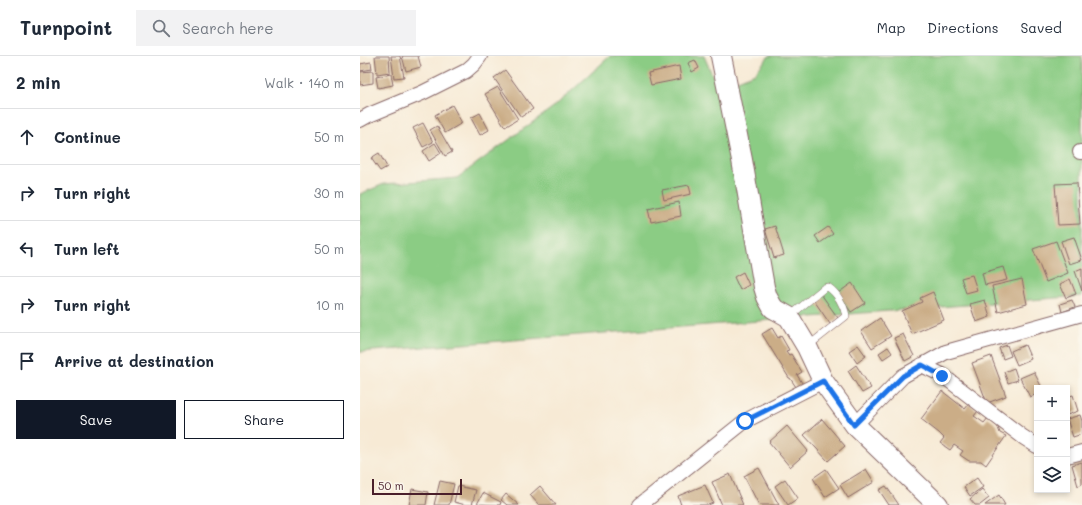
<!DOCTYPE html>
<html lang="en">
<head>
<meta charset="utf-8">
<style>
  :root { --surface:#fff; --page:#f2f2f3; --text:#1f2937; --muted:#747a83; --line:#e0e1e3; --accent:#111827 }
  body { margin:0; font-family:Mali,sans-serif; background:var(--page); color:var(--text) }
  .controls { position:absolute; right:12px; bottom:12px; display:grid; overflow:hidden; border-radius:0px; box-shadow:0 2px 6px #0003 }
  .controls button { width:36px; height:36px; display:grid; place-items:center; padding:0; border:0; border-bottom:1px solid var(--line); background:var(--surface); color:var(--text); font:20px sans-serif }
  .scale { position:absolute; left:12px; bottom:10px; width:90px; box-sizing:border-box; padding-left:4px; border:2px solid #4a1f2b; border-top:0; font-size:11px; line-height:14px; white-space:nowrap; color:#4a1f2b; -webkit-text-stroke:3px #fbf7ec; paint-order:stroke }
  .stop { position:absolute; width:12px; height:12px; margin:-9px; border:3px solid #1a73e8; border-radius:50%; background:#fff }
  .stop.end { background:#1a73e8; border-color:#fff; box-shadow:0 1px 4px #0008 }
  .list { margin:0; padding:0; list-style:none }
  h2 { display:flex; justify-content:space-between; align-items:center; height:52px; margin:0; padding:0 16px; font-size:17px }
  h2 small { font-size:13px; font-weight:400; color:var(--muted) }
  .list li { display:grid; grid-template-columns:26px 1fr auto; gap:12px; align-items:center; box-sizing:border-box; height:56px; padding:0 16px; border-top:1px solid var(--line) }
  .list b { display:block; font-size:15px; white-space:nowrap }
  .list em { font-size:13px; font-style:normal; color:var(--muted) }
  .actions { display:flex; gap:8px; padding:12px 16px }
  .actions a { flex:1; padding:9px 0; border:1px solid var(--accent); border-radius:0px; text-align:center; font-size:14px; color:var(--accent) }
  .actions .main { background:var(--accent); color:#fff }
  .icon { flex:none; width:22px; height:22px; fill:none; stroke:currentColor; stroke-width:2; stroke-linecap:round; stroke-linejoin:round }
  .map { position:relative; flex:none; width:722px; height:449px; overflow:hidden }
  header { display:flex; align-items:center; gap:24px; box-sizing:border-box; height:56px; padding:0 20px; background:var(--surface); border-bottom:1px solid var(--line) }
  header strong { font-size:19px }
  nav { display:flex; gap:22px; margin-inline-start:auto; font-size:14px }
  .search { width:280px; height:36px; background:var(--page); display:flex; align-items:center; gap:10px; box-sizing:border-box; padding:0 14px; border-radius:0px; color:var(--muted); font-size:15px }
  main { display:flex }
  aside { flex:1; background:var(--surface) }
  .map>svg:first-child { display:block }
  .green { fill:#8bcc84; stroke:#6a7658 }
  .building { fill:#cbad87 }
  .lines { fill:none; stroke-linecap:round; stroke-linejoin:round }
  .lane-casing { stroke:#876666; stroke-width:8 }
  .street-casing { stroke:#876666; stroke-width:16 }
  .secondary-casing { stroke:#876666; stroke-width:22 }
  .lane { stroke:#fff; stroke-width:7 }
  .street { stroke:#fff; stroke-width:14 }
  .secondary { stroke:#fff; stroke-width:20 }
  .route { stroke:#1a73e8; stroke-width:5 }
</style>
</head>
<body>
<header>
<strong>Turnpoint</strong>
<div class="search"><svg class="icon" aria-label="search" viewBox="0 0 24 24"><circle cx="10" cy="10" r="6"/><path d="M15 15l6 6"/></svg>Search here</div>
<nav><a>Map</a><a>Directions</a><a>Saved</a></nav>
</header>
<main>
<aside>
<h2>2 min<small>Walk · 140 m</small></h2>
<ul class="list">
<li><svg class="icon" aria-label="ahead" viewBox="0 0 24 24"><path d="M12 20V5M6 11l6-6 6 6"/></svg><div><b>Continue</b></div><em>50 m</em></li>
<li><svg class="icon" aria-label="right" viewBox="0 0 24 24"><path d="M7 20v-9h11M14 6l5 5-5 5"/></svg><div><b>Turn right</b></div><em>30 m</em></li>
<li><svg class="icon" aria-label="left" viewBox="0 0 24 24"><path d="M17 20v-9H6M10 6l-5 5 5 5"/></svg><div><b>Turn left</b></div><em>50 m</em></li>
<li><svg class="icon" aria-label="right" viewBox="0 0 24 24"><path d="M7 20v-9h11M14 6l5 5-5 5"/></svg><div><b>Turn right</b></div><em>10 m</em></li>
<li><svg class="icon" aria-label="arrive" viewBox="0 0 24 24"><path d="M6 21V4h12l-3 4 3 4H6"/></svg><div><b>Arrive at destination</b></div></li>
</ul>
<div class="actions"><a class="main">Save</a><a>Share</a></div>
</aside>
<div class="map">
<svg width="722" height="449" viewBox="0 0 722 449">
  <rect width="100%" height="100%" fill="#fbf7ec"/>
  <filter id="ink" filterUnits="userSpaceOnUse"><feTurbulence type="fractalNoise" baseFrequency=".025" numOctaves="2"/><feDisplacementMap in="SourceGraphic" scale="8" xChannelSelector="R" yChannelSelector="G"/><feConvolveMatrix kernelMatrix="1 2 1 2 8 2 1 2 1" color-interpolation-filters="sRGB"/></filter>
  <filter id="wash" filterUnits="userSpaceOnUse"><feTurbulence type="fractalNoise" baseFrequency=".012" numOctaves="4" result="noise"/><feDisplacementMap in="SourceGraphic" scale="16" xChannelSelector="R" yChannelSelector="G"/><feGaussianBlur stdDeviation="0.9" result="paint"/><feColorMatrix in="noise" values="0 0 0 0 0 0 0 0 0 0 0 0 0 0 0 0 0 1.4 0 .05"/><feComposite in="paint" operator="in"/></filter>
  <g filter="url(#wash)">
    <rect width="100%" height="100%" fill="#f7ead5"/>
    <!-- green -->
    <path class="green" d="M250 0H344L358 32 395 17 409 0H722V240L0 296V138L24 128 97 122 196 49Z"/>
    <g id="blocks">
      <!-- building -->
      <path class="building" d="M15 0H29L30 16 17 18Z
        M31 0H40L44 21 34 22Z
        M42 0H58L61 11 46 15Z
        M335 4 339 12 332 16 328 7Z
        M11 6 12 13 0 15V8Z
        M319 10 321 23 291 29 288 17Z
        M145 14 173 53 161 61 134 22Z
        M13 15V27L0 29V16Z
        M31 18 33 29 18 32 16 21Z
        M138 31 158 63 145 71 125 38Z
        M92 49 102 67 85 77 75 59Z
        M120 57 129 74 120 79 111 62Z
        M63 67 73 86 63 91 53 72Z
        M77 70 92 96 85 100 70 74Z
        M75 87 81 97 69 105 63 95Z
        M19 97 27 111 20 115 11 102Z
        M717 127 720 168 698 169 695 128Z
        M329 129 331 138 304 144 302 134Z
        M319 146 321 160 291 166 288 153Z
        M415 170 424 199 414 202 405 173Z
        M468 171 473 178 460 187 455 180Z
        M714 181 722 204 709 208 701 185Z
        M696 185 708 217 686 226 673 193Z
        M643 211 647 224 625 229 622 217Z
        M722 212V235L715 215Z
        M383 216 389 229 380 234 374 221Z
        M612 219 617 234 606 237 601 222Z
        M662 223 667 248 638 256 632 230Z
        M710 223 716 238 706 242 700 228Z
        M492 227 505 247 491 256 478 237Z
        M573 236 584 264 552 278 542 255 562 246 560 242Z
        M461 238 478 262 470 268 453 243Z
        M625 244 630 261 616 266 610 248Z
        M712 244 715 251 702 256 700 248Z
        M520 262 531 280 512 292 501 275Z
        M412 272 418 282 421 280 429 294 426 295 429 299 431 298 442 316 437 319 444 330 438 334 430 322H429L402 278Z
        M543 278 554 300 545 305 534 282Z
        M498 289 506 300 497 307 489 295Z
        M647 289 651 300 643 303 639 292Z
        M665 289 671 303 657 309 651 295Z
        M528 291 532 297 523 303 519 297Z
        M631 300 646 340 627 347 612 307Z
        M496 309 511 332 502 337 488 315Z
        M654 312 658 324 648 327 644 316Z
        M674 316 682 332H677V338L670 341 660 322Z
        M582 335 605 353 609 348 618 355 614 360 624 367 628 362 637 369 640 377 646 380 626 409 621 405H609L600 399 603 395 594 389 590 394 580 387 584 382 579 377 561 363Z
        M713 339 718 355 707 359V341Z
        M720 359 722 365V378L713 381 707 363Z
        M462 363 485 390 468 405 444 379Z
        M427 370 448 395 430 411 409 386Z
        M722 406V428L718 430 712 409Z
        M399 412 419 449H399L384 420Z
        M466 413 479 432 465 441 453 422Z
        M506 413 514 426 488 442 480 429Z
        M370 418 383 449H362L352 426Z
        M617 422 623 431 610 440 604 431Z
        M425 423 438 442 428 449 415 430Z
        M80 425 94 428 89 449H74Z
        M345 429 353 447 348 449H321L318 440Z
        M98 430 116 434 112 449H106L94 446Z
        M180 430 196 449H179L170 439Z
        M526 430 539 449H529L519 434Z
        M52 433 68 436 66 449H49Z
        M622 433 629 442 620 449H615L610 443Z
        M123 437 141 446 140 449 117 448Z
        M146 438 159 449H147L141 444Z
        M639 439 645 449H625Z"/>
    </g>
  </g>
  <g filter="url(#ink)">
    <use href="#blocks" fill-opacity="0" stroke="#876666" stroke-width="1"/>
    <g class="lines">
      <!-- lane casing -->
      <g class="lane-casing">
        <path id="lane" d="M430 260 464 232 468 231C477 237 484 249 486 260L448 290"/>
      </g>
      <!-- street casing -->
      <g class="street-casing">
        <path id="street" d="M0 64 9 59 62 37 106 15 114 8 120 0
          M720 96H722
          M562 309 582 319 663 381 677 390
          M495 369 543 320 586 296 722 258
          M707 400 722 396
          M280 449 385 365 463 325"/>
      </g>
      <!-- secondary casing -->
      <g class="secondary-casing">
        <path id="secondary" d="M361 0 382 104 404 231 407 241 413 252 429 261 447 291 463 325 495 369 578 449"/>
      </g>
      <!-- lane -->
      <use href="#lane" class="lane"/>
      <!-- street -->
      <use href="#street" class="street"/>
      <!-- secondary -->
      <use href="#secondary" class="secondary"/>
    </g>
  </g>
  <g class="lines" filter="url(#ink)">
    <!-- route -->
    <path class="route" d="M385 365 463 325 494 369 543 320 562 309 582 320"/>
  </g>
</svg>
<div class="controls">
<button>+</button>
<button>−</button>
<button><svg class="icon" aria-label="layers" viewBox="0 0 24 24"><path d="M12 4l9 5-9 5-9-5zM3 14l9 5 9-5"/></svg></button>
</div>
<div class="scale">50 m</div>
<div class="stop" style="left:385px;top:365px"></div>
<div class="stop end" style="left:582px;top:320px"></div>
</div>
</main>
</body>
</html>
